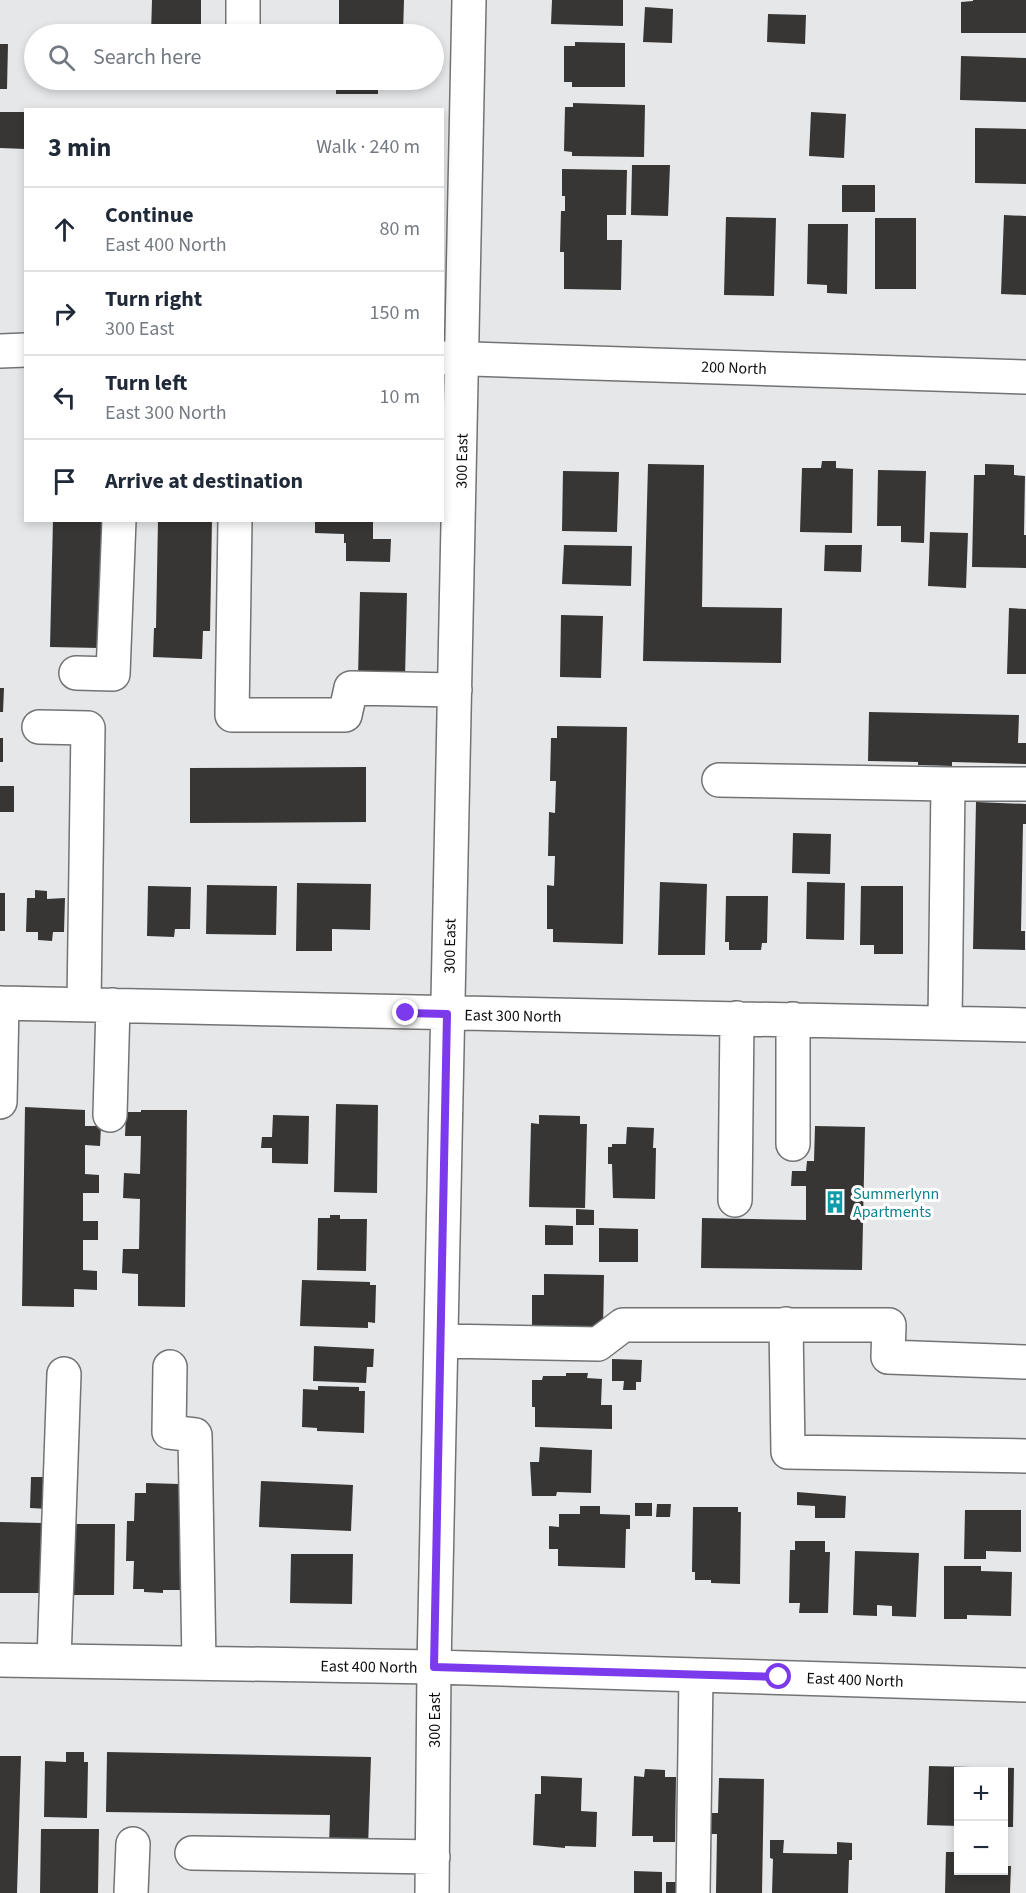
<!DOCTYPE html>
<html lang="en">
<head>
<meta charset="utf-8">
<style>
  :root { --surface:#fff; --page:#f2f2f3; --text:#1f2937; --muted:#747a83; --line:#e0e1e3 }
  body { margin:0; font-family:"Source Sans 3",sans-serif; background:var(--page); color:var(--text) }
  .controls { position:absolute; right:18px; bottom:18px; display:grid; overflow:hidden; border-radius:0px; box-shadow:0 3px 9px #0003 }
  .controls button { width:54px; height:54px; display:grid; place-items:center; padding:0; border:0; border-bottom:2px solid var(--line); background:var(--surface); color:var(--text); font:30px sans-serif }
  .stop { position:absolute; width:18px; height:18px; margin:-14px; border:4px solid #7c3aed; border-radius:50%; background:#fff }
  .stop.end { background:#7c3aed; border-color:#fff; box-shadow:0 2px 6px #0008 }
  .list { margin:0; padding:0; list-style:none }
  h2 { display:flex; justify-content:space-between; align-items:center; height:78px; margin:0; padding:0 24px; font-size:26px }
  h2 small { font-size:20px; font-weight:400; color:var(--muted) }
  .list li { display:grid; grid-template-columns:39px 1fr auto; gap:18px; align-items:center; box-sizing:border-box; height:84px; padding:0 24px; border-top:2px solid var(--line) }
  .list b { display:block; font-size:22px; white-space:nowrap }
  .list p { margin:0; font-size:20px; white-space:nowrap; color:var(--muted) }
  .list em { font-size:20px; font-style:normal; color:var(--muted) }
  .icon { flex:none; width:33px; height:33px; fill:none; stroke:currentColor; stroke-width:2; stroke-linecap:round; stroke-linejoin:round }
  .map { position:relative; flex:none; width:1026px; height:1893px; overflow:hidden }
  .search { position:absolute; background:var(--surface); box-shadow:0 3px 9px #0003; left:24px; top:24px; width:420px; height:66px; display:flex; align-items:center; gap:15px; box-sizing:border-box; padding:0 21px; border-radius:33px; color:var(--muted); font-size:22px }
  .panel { position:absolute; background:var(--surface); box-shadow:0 3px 9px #0003; left:24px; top:108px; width:420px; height:414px; border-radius:0px }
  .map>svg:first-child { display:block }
  .building { fill:#373635 }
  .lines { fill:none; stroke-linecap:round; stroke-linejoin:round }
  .minor-casing { stroke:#727374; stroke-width:36 }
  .minor { stroke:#fff; stroke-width:33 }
  .route { stroke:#7c3aed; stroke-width:8 }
  .labels { text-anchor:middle; stroke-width:6; stroke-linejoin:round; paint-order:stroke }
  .street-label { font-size:16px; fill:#0d0d0e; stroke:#fff }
  .culture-label { font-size:16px; fill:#0d838f; stroke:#fff; text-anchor:start }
</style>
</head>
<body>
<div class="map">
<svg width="1026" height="1893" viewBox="0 0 1026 1893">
  <rect width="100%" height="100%" fill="#e6e7e8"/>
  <!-- building -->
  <path class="building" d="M152 0H201V34H151Z
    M339 0H404L403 34H359V25H339Z
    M552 0H623V26L551 24Z
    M973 0H1026V33H961V2L973 1Z
    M645 7 673 9 672 43 643 42Z
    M768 14 806 15 805 44 767 42Z
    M575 42 625 43V87H572V82H564V46H575Z
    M0 44H8L7 89H0Z
    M961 56 1026 58V102L960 100Z
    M336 80H378V94H336Z
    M573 103 645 105 644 157 572 156V152L564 151 565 107H573Z
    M0 112H26V149L0 148Z
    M811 112 846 114 844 158 809 156Z
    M975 128 1026 129V184L975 183Z
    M632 165H670L668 216 631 215Z
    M562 169 627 170 626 215H607V240H622L621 290 564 289V252H560L561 211H565V196H562Z
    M842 185H875V212H842Z
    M1004 215 1026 216V295L1001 294Z
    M726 217 776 218 774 296 724 295Z
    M875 218H916V289H875Z
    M808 224H848L847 294 827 293V285L807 284Z
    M822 461H836V468L853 469 852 533 800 532 802 468H821Z
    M648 464 704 465 702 607 782 608 781 663 643 661Z
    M985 464 1014 465V475L1025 476 1024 535H1026V568L972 567 974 475H985Z
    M878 470 926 471 924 543 901 542V526H877Z
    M563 471 619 472 617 532 562 531Z
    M53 520H102L99 648 50 647Z
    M158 520H212L210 631H203L202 659 153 657 154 628H156Z
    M315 520H373V539H391L390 562 346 561V543H344V534L315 533Z
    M930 532 968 533 966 588 928 586Z
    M564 545 632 546 631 586 562 584Z
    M825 545H862L861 572 824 571Z
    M360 592 407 593 405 678 358 677Z
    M1009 608 1026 609V674H1007Z
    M561 615 603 616 601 678 560 677Z
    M0 688H4L3 712H0Z
    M869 712 1019 715 1018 743H1026V764L952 762V766L918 765V762L868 761Z
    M557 726 627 727 623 944 553 942V929H547V885L554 886 555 856H548L549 812 555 813 556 781H550L551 738H557Z
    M0 738H3V762H0Z
    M366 767V822L190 823V768Z
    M0 786H14V812H0Z
    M976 802 1026 804V824H1023L1021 931H1025V950L973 949Z
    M793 833 831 834 830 874 792 873Z
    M660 882 707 884 705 955H658Z
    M807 882 845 883 844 940 806 939Z
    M297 883 371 884 370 930 332 929V951H296Z
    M207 885 277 886 276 935 206 934Z
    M148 886 191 887 190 929H175L174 937 147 936Z
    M861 886H903V954H874V945H860Z
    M35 890 47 891V899L65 898 64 932H53L52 941 38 940V932H26L27 898H35Z
    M0 893H5V931H0Z
    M726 896H768L767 943H762L761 950H729V942H725Z
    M336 1104 378 1105 377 1193 334 1192Z
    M25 1107 85 1110V1126H101L100 1146 85 1145V1174L99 1175V1193H83V1221H98V1240H83V1270L97 1271V1290L74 1289V1307L22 1306Z
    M141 1110H187L185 1307 138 1306V1274L122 1273 123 1249H139L140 1199 123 1198 124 1173 140 1174 141 1136H125L126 1112H141Z
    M273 1115 309 1116 308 1164 272 1163V1148H261L262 1137H272Z
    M539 1115 580 1116V1124H587L585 1208 529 1207 531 1123 539 1124Z
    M815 1126 865 1127 862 1270 701 1268 702 1218 806 1220V1186H791L792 1171H806L807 1161H814Z
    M627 1127 654 1128 653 1148H656L655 1199 613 1198 612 1164H608V1147H612V1144H626Z
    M576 1209 594 1210V1225H576Z
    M330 1215H340V1219H367L366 1271 317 1270 318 1218H330Z
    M545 1225 573 1226V1245H545Z
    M599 1228 638 1229V1262H599Z
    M544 1274 604 1275 603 1329 532 1328V1295H544Z
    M302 1280 370 1282V1285H376L375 1323 368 1322V1328L300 1326Z
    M314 1346 374 1349 373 1367H367L366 1383 313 1381Z
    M612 1359 642 1360 641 1382H636V1390H623L624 1381H612Z
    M566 1373H588L587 1378 602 1379 601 1405H612V1429L535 1427V1407H532V1380H542L543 1376H566Z
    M318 1386 359 1387V1391H365L364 1433 317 1431V1428L302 1427 303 1389 318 1390Z
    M540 1447 592 1450 591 1493 557 1492 556 1496H532L530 1462H539Z
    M31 1477H50L49 1509 30 1508Z
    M261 1481 353 1485 351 1531 259 1527Z
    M146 1483 179 1484 180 1590H163V1593L144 1592V1589H133L134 1561H126L127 1521H134L135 1493H146Z
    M797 1492 846 1496 845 1518H815V1506L797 1505Z
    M635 1503H652V1516H635Z
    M657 1504H671L670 1517H656Z
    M580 1506H600V1514L630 1515V1529H626L625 1568 558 1566V1549H549V1526L559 1527V1514H580Z
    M693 1507H738V1512H741L740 1584 711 1583V1580H695V1572H692Z
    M965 1510H1021V1552L986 1551V1559H964Z
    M0 1522 42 1523 41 1593H0Z
    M69 1524H115L114 1595H68Z
    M795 1541H825V1552H830L828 1613H799L800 1603H789L790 1550H795Z
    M855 1551 919 1553 916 1617 892 1616V1606L877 1605V1616L853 1615Z
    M291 1554H353L352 1604 290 1603Z
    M944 1566H981V1571L1012 1572 1011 1616 967 1615V1619H944Z
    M66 1752H84V1762H88L87 1818 44 1817 45 1761 66 1762Z
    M107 1752 371 1757 368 1848 329 1847 330 1815 106 1812Z
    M0 1756H21L17 1893H0Z
    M929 1766 1014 1768 1013 1827H1004V1772H958V1826L927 1825Z
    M645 1769 665 1770V1777H676L675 1842H653V1836H632L634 1776 644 1777Z
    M541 1776 582 1778 581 1811 597 1812 596 1847 565 1846V1848L533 1845 535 1794H541Z
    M719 1778 764 1779 762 1893H716L717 1834H711V1813H718Z
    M41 1829H99L98 1893H40Z
    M770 1840H784L783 1853 837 1854V1842L852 1843V1860H849L848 1893H772L773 1859 770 1858Z
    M946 1852H958V1870H1004V1866H1011L1010 1893H945Z
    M634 1871 662 1872V1893H634Z
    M666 1882H688V1893H666Z"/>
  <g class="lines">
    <!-- minor casing -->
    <g class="minor-casing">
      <path id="minor" d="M243 34V0
        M0 351 26 350
        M442 358 1026 377
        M235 520 232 715H345L351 688 455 690
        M76 673 113 674 119 520
        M39 727 88 728 84 1004
        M719 780 948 784H1026
        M0 1003 1026 1025
        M945 1022 948 784
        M0 1102 2 1003
        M110 1115 113 1005
        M793 1144V1019
        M735 1200 737 1018
        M786 1324 788 1452 1026 1456
        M442 1341 598 1344 623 1325H889L888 1357 1026 1362
        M170 1367 169 1432 195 1435 199 1663
        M0 1660 434 1667 1026 1685
        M54 1660 64 1374
        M192 1853 433 1857
        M131 1893 133 1844
        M432 1893 434 1667 469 0
        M693 1893 696 1675"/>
    </g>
    <!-- minor -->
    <use href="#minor" class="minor"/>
  </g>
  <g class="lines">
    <!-- route -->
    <path class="route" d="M406 1013 447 1014 434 1667 779 1677"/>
  </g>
  <!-- icons -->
  <defs>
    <g id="building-bare" transform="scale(1.8)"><path d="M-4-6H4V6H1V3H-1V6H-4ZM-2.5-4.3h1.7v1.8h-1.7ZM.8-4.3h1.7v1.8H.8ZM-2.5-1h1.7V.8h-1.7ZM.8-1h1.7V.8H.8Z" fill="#0f9aa8" stroke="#fff" stroke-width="2.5" paint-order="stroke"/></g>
  </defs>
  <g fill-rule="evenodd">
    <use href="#building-bare" x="835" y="1202"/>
  </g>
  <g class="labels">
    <!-- street labels -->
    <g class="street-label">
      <text transform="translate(734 367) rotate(2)" y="6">200 North</text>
      <text transform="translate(461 461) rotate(-89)" y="6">300 East</text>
      <text transform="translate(449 946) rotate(-89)" y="6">300 East</text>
      <text transform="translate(513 1015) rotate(1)" y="6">East 300 North</text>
      <text transform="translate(369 1666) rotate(1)" y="6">East 400 North</text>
      <text transform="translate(855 1679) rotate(2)" y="6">East 400 North</text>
      <text transform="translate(434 1720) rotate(-90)" y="6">300 East</text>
    </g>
    <!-- culture labels -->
    <g class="culture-label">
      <text x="853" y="1199">Summerlynn<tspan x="853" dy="18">Apartments</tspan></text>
    </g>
  </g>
</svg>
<div class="controls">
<button>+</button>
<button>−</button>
</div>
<div class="stop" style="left:779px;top:1677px"></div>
<div class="stop end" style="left:406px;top:1013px"></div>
<div class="search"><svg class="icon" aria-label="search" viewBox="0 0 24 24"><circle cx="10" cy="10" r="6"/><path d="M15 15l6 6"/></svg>Search here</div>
<section class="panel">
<h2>3 min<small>Walk · 240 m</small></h2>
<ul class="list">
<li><svg class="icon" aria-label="ahead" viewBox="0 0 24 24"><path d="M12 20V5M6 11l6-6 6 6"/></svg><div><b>Continue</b><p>East 400 North</p></div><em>80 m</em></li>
<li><svg class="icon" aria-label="right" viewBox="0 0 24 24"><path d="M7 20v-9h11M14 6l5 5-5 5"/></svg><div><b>Turn right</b><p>300 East</p></div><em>150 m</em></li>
<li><svg class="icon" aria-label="left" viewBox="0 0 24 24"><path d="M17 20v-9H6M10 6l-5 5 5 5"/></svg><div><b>Turn left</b><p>East 300 North</p></div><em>10 m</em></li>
<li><svg class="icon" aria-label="arrive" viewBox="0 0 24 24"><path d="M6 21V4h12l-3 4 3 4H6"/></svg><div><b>Arrive at destination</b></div></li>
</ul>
</section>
</div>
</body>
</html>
